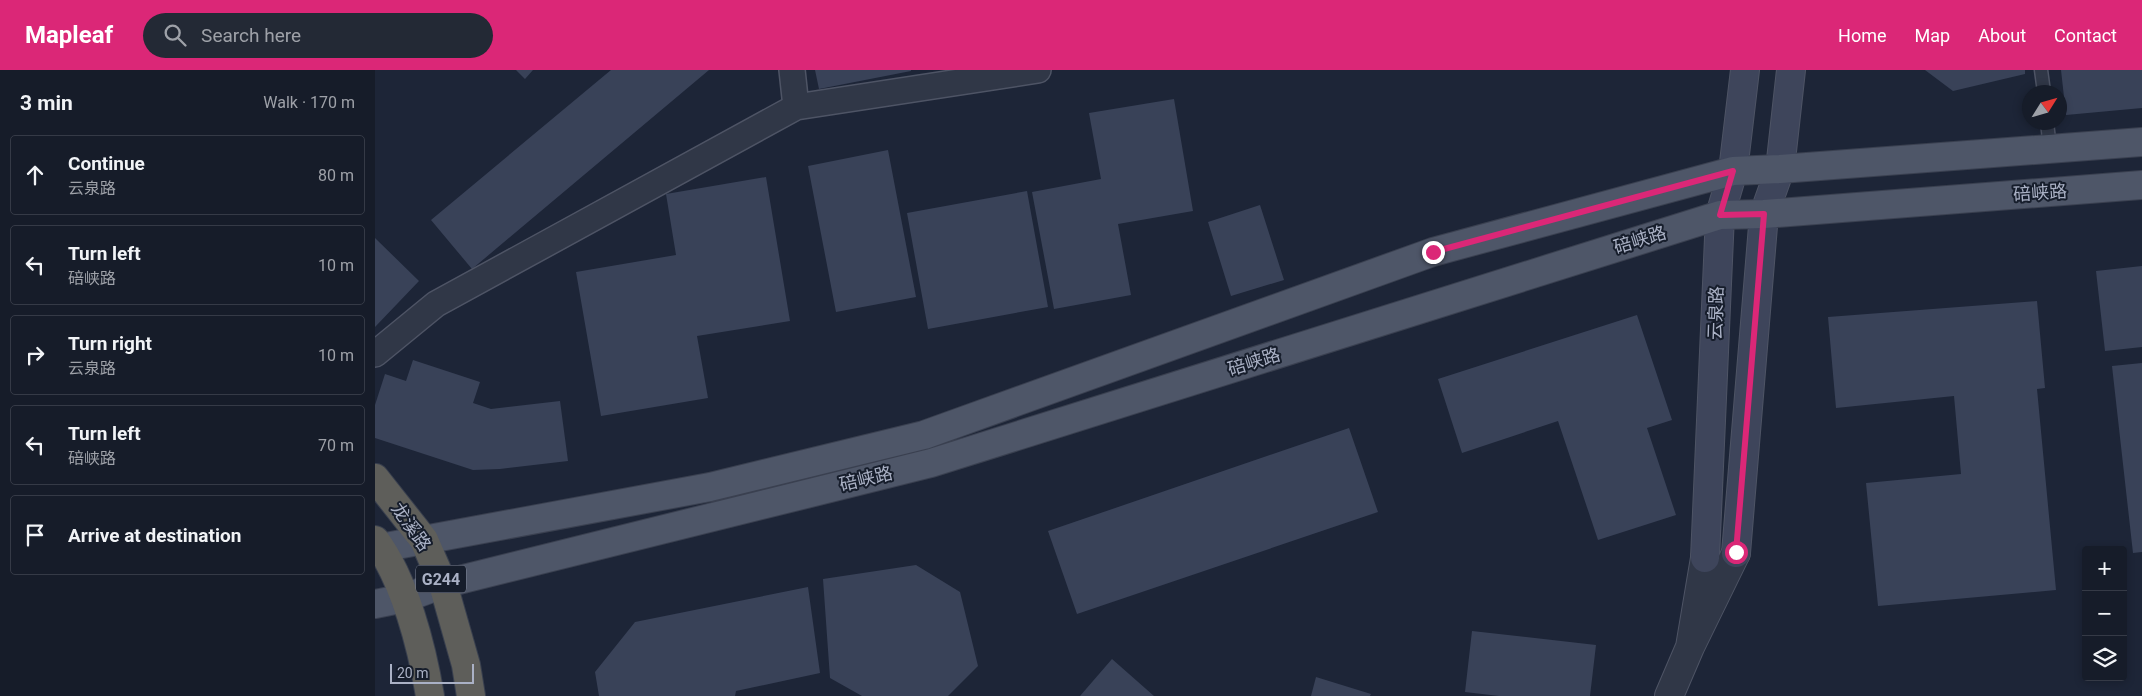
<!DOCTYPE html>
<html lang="en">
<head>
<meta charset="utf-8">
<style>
  :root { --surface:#161c29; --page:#232935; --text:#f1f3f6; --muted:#9ea1a8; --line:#353a46; --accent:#db2777 }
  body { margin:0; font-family:Roboto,"Noto Sans SC",sans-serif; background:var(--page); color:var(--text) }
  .controls { position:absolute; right:15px; bottom:15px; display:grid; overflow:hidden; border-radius:5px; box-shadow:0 2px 8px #0003 }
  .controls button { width:45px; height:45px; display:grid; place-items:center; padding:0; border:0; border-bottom:1px solid var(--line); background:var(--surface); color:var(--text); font:25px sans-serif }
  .compass { position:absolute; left:1647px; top:15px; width:45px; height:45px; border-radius:50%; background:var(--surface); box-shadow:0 2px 8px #0003; rotate:53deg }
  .scale { position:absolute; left:15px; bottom:12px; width:84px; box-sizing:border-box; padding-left:5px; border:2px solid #aab1c5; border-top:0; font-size:14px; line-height:18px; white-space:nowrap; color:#aab1c5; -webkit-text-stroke:4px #161d2b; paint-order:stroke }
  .stop { position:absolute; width:15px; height:15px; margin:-11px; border:4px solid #db2777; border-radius:50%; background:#fff }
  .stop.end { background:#db2777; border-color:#fff; box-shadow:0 1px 5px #0008 }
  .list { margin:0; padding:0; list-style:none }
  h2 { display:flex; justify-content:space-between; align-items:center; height:65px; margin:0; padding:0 20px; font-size:21px }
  h2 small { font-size:16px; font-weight:400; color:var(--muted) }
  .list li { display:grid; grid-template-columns:32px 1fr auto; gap:15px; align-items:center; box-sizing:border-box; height:80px; margin:0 10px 10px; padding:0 10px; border:1px solid var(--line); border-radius:5px }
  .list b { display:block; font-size:19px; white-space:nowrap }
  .list p { margin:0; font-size:16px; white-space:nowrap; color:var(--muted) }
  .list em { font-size:16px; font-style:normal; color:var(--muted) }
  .icon { flex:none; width:28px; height:28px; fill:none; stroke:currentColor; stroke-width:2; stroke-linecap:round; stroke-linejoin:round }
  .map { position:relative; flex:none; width:1767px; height:626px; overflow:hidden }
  header { display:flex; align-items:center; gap:30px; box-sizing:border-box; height:70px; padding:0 25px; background:var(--accent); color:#fff }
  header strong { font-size:24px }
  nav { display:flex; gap:28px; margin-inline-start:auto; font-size:18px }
  .search { width:350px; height:45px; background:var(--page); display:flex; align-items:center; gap:12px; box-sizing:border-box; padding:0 18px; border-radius:28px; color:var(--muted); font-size:19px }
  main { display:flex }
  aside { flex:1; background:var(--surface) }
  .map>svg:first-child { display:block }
  .building { fill:#394258 }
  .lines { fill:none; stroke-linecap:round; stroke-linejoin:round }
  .service-casing { stroke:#4e5465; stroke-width:15 }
  .minor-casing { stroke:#4e5465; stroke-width:28 }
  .tertiary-casing { stroke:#4e5465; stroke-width:30 }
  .secondary-casing { stroke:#4e5465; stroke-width:30 }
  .primary-casing { stroke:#3a4050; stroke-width:30 }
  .trunk-casing { stroke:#383f4e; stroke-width:30 }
  .service { stroke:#303747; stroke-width:12 }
  .minor { stroke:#303747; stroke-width:25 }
  .tertiary { stroke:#303747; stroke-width:28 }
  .secondary { stroke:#3e455b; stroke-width:28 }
  .primary { stroke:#4e5668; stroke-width:28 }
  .trunk { stroke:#5e5e5a; stroke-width:28 }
  .route { stroke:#db2777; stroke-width:6 }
  .labels { text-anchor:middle; stroke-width:4; stroke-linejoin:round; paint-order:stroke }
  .shield { fill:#161d2b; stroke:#7e8597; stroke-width:1 }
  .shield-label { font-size:16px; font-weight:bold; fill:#aab1c5 }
  .street-label { font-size:18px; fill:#aab1c5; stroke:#161d2b }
</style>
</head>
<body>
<header>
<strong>Mapleaf</strong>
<div class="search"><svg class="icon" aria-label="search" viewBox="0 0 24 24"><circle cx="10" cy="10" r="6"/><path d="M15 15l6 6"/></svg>Search here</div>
<nav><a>Home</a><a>Map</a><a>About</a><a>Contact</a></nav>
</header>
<main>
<aside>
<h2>3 min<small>Walk · 170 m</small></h2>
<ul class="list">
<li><svg class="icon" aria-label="ahead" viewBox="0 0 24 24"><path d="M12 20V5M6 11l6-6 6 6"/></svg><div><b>Continue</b><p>云泉路</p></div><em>80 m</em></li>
<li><svg class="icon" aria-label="left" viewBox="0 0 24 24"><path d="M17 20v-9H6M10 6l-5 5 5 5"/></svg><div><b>Turn left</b><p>碚峡路</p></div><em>10 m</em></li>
<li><svg class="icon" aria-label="right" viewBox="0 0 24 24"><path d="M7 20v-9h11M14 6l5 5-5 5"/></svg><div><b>Turn right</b><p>云泉路</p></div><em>10 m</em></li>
<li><svg class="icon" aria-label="left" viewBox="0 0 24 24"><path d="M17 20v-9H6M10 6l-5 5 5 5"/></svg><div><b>Turn left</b><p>碚峡路</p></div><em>70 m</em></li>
<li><svg class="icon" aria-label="arrive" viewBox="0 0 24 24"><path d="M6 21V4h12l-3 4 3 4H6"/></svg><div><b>Arrive at destination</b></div></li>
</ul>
</aside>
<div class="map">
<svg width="1767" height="626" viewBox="0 0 1767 626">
  <rect width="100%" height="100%" fill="#1d2537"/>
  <!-- building -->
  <path class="building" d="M141 0H158L150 9Z
    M236 0H334L97 199 56 150Z
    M440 0H536V1L444 19Z
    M1550 0H1650V4L1578 21Z
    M1686 0H1767V38L1691 45Z
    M799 29 818 141 743 154 756 225 679 239 657 122 726 109 714 43Z
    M513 80 541 227 461 242 433 96Z
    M391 107 415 251 322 266 333 328 226 346 201 202 301 185 291 124Z
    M652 121 673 237 553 259 532 143Z
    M885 135 909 210 856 226 833 152Z
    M0 168 44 211 0 257Z
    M1767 196V277L1730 281 1721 201Z
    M1662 231 1670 318 1662 319 1681 520 1503 536 1491 413 1586 404 1579 326 1461 338 1453 247Z
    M1262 245 1297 350 1272 358 1301 445 1223 470 1183 351 1087 383 1063 309Z
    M38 290 105 312 98 333 116 339 185 331 193 391 125 399 98 400 0 368V335L10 304 31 311Z
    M1767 293V482L1758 483 1737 296Z
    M974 358 1003 442 702 544 673 461Z
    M541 495 585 522 603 596 573 626H487L455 608 448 509Z
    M433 517 445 603 361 621 360 626H224L220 602 260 552Z
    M1097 561 1221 575 1215 626H1124L1090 622Z
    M737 589 779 626H705Z
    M941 607 996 624 995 626H936Z"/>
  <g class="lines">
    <!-- service casing -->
    <g class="service-casing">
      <path id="service" d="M1666 0 1669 22
        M1672 52 1675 79"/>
    </g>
    <!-- minor casing -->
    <g class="minor-casing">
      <path id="minor" d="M417 0 421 37
        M0 284 61 234 421 37 663 0"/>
    </g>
    <!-- tertiary casing -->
    <g class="tertiary-casing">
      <path id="tertiary" d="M1330 488 1315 577 1361 483
        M1294 626 1315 577"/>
    </g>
    <!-- secondary casing -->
    <g class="secondary-casing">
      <path id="secondary" d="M1361 483 1389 144 1405 99 1416 0
        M1330 488 1345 145 1358 101 1370 0"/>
    </g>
    <!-- primary casing -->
    <g class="primary-casing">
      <path id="primary" d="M0 479 335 417 549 365 1058 182 1358 101 1405 99 1767 72
        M0 534 30 528 68 514 556 393 1345 145 1389 144 1767 115"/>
    </g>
    <!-- trunk casing -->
    <g class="trunk-casing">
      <path id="trunk" d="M0 408 49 470 68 514 91 595 96 626
        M0 470C30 510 47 578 55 626"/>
    </g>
    <!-- service -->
    <use href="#service" class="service"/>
    <!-- minor -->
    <use href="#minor" class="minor"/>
    <!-- tertiary -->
    <use href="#tertiary" class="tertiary"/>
    <!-- secondary -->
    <use href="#secondary" class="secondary"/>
    <!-- primary -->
    <use href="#primary" class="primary"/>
    <!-- trunk -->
    <use href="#trunk" class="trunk"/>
  </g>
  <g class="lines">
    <!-- route -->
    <path class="route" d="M1058 182 1358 101 1345 145 1389 144 1361 482"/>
  </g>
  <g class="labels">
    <!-- shield labels -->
    <rect class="shield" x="41" y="495.5" width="50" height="27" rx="4"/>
    <g class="shield-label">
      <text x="66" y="515">G244</text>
    </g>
    <!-- street labels -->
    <g class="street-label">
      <text transform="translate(1665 123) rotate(-4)" y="6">碚峡路</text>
      <text transform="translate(1265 170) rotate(-17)" y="6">碚峡路</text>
      <text transform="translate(1341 243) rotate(-88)" y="6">云泉路</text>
      <text transform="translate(879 292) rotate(-17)" y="6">碚峡路</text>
      <text transform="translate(491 409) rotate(-14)" y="6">碚峡路</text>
      <text transform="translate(36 457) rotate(55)" y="6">龙溪路</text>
    </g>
  </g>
</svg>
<div class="controls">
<button>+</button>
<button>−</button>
<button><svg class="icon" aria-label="layers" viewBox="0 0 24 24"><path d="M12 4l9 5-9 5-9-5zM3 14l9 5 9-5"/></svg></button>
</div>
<svg class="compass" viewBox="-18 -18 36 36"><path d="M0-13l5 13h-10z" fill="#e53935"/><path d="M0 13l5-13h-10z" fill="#9ea1a8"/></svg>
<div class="scale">20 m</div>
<div class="stop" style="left:1361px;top:482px"></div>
<div class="stop end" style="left:1058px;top:182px"></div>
</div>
</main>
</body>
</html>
